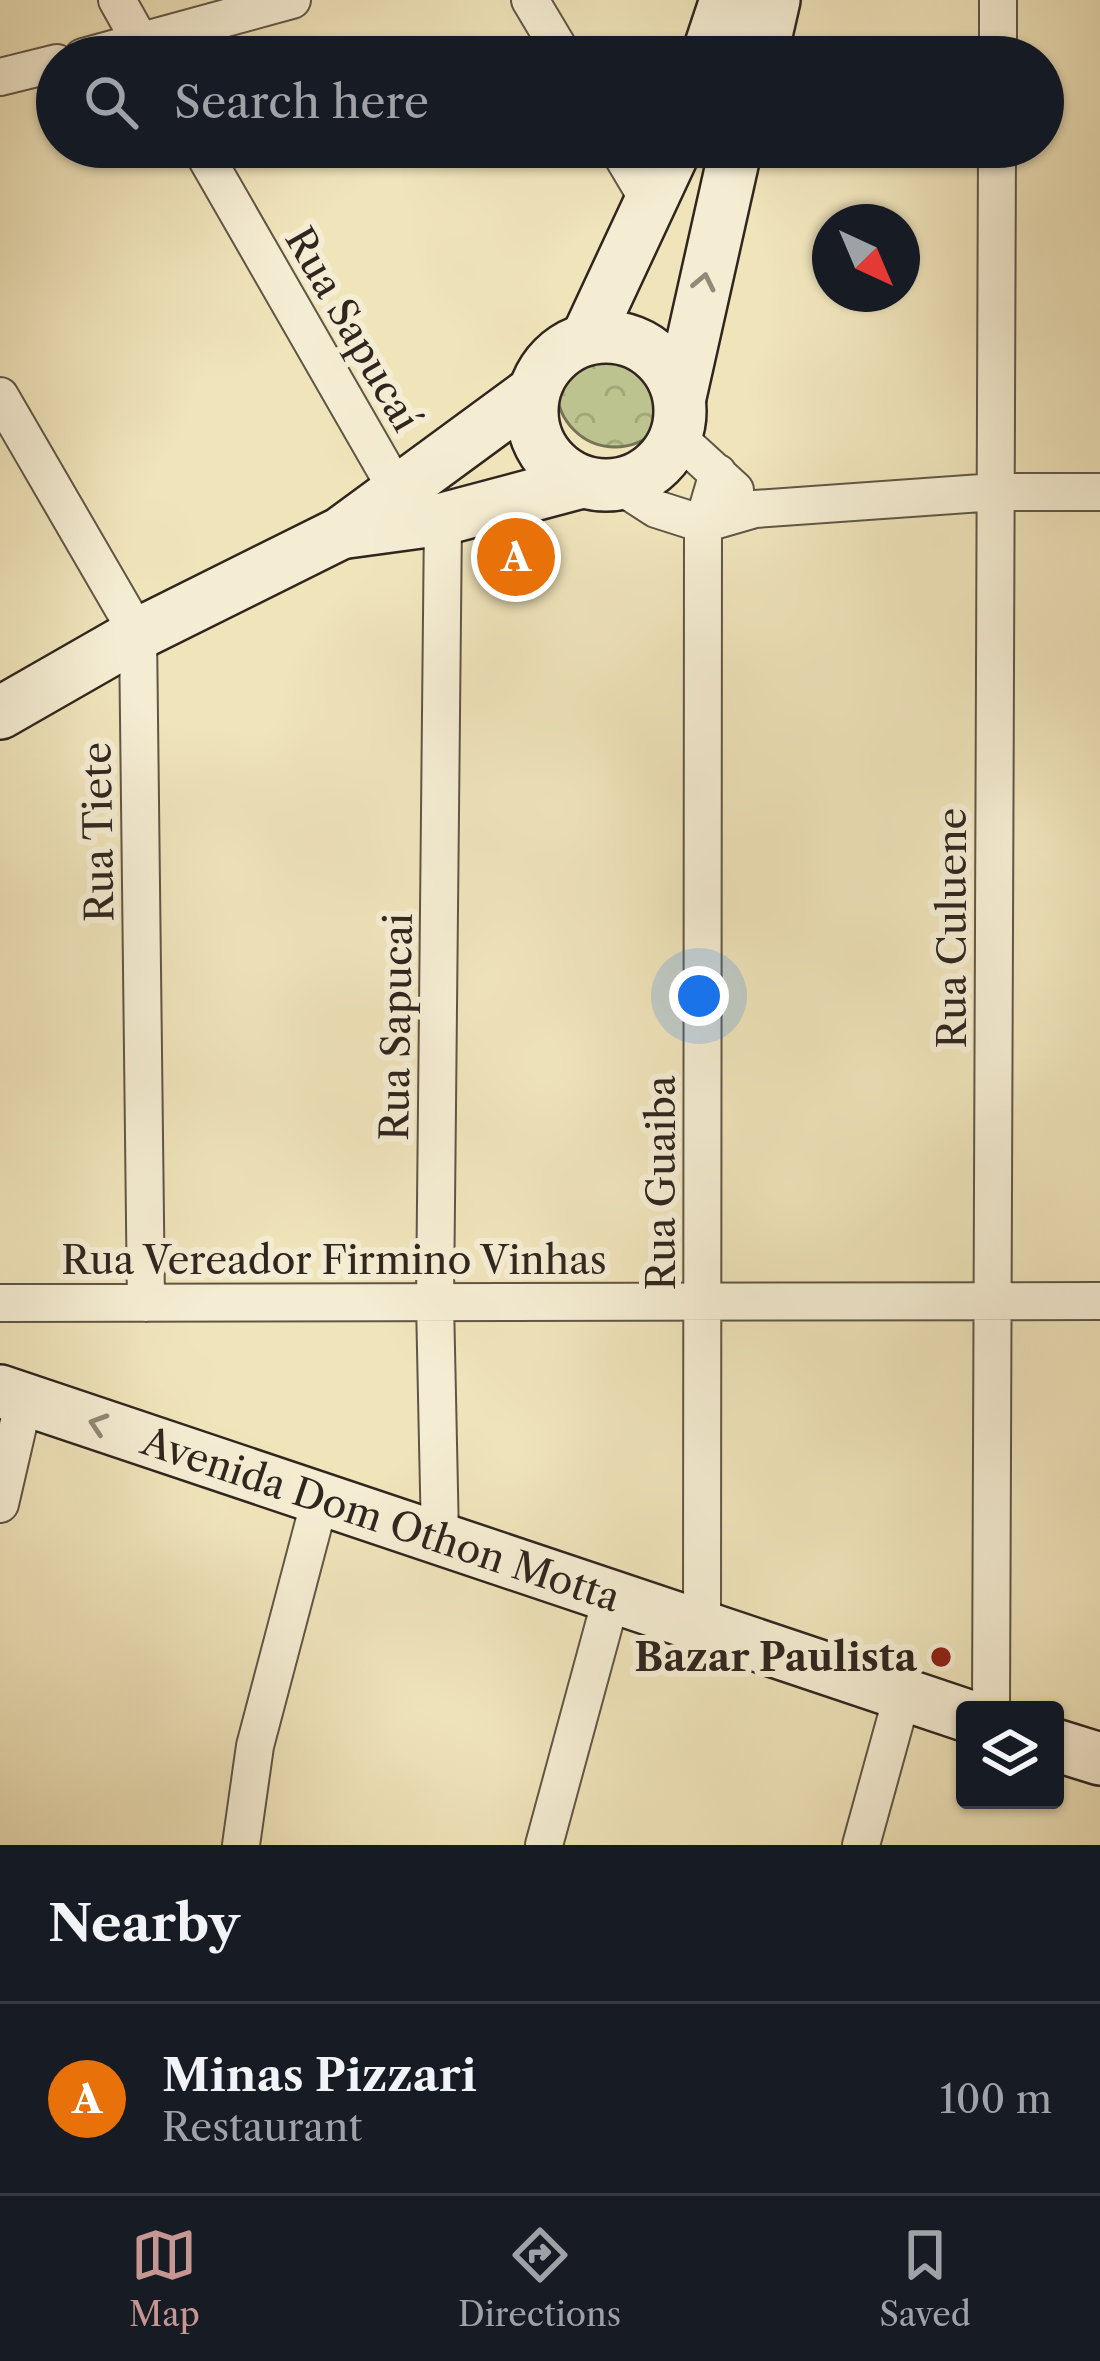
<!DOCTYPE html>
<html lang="en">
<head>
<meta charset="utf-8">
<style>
  :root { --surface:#171b24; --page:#242831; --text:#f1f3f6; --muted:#9ea1a6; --line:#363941; --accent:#c59692 }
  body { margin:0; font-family:"Libre Caslon Text",serif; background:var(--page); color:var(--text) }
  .controls { position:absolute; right:36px; bottom:36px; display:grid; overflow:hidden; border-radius:12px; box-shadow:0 3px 9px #0004 }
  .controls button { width:108px; height:108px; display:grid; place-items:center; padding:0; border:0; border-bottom:3px solid var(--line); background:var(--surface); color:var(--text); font:60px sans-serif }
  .compass { position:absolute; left:812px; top:204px; width:108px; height:108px; border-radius:50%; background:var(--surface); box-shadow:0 3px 9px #0004; rotate:136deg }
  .you { position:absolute; left:699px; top:996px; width:42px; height:42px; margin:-30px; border:9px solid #fff; border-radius:50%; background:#1a73e8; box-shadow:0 0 0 18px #1a73e833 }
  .badge { display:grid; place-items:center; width:78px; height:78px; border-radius:50%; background:var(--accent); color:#fff; font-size:39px; font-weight:700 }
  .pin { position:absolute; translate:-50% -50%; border:6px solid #fff; box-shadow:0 3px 12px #0006 }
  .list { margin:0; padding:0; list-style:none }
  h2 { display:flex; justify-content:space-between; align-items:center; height:156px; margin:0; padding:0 48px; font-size:51px }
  h2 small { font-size:39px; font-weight:400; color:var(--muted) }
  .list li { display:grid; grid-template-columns:78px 1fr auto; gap:36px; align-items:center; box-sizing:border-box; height:192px; padding:0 48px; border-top:3px solid var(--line) }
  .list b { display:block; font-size:45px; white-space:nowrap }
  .list p { margin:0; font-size:39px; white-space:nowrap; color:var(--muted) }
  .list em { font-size:39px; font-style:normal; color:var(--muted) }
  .icon { flex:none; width:66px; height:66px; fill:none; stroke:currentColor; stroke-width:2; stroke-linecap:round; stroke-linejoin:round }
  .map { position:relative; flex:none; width:1100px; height:1845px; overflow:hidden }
  .search { position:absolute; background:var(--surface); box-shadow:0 3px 9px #0004; left:36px; right:36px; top:36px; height:132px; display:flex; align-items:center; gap:30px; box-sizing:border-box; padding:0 42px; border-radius:66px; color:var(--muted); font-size:45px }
  .sheet { height:348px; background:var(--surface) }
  nav { display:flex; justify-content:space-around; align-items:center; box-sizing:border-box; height:168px; border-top:3px solid var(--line); background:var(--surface); font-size:33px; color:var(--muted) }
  nav a { display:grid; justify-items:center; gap:6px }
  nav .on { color:var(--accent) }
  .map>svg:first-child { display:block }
  .park { fill:url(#park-crowns); stroke:#767456; stroke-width:3 }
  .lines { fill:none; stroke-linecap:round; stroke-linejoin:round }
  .street-casing { stroke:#605646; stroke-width:40 }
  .secondary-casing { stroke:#30261f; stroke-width:56 }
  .street { stroke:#f5edd3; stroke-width:36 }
  .secondary { stroke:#f5edd3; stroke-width:51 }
  .oneway { stroke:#928a79 }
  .poi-dot { fill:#8f2418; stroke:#f5edd3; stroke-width:4.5 }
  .labels { text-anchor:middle; stroke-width:12; stroke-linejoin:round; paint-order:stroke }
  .street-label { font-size:39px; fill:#30261f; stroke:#f5edd3 }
  .poi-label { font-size:39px; font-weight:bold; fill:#30261f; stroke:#f5edd3; text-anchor:end }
</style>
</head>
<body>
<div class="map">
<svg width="1100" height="1845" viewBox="0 0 1100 1845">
  <defs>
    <pattern id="park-crowns" width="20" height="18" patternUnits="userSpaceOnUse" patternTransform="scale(3)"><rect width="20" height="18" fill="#bdc38e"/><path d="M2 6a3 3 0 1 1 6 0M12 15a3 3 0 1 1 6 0" fill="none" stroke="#a3a77a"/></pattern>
  </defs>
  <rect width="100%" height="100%" fill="#f0e4bb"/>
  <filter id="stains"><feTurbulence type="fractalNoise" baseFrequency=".00167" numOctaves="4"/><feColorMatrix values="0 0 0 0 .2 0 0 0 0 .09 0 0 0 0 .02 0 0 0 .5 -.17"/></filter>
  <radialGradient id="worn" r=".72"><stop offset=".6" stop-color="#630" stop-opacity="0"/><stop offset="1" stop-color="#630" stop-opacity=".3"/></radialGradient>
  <!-- park -->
  <path class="park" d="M557 389a58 58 0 1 1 116 0a58 58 0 1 1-116 0Z"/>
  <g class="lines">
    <!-- street casing -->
    <g class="street-casing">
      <path id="street" d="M117 0 149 57
        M530 0 564 57
        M83 57 292 0
        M998 57V0
        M0 77 57 63
        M200 147 397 490
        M617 147 652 206
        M0 396 138 634 146 1303
        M676 436 735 490
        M619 485 656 509 703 524 755 509 996 492H1100
        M0 1303 1100 1301
        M0 1504 24 1400
        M440 1537 435 1302 443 519
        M702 1626 703 524 718 473
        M991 1710 997 147
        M241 1845 255 1746 321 1496
        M544 1845 611 1599
        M861 1845 903 1693"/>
    </g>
    <!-- secondary casing -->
    <g class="secondary-casing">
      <g id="secondary">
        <path d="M707 57 726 0"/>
        <path d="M761 57 774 0"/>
        <circle cx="606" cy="411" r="74"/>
        <path d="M587 338 676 147"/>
        <path d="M680 397 736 147"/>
        <path d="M347 532 443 519 582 482"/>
        <path d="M0 713 138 634 341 533 533 392"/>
        <path id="s1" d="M0 1391 965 1715"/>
        <path d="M1055 1745 1100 1759"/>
      </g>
    </g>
    <!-- street -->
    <use href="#street" class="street"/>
    <!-- secondary -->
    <use href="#secondary" class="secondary"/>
  </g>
  <!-- one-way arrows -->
  <defs><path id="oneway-chevron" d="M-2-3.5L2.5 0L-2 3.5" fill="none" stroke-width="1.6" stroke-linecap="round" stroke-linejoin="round" transform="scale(3)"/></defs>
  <g class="oneway">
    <use href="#oneway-chevron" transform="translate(704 282) rotate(-78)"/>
    <use href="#oneway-chevron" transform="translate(98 1424) rotate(-162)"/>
  </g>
  <!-- markers -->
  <circle class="poi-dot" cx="941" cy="1657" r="12"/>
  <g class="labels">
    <!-- street labels -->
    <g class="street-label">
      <text transform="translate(353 329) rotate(60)" y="14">Rua Sapucaí</text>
      <text transform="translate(98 832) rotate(-91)" y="14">Rua Tiete</text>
      <text transform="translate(952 928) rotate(-90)" y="14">Rua Culuene</text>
      <text transform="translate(396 1027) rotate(-89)" y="14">Rua Sapucai</text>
      <text transform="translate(661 1183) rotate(-90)" y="14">Rua Guaiba</text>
      <text x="334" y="1274">Rua Vereador Firmino Vinhas</text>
      <text dy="14" stroke="none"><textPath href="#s1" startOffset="402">Avenida Dom Othon Motta</textPath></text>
    </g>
    <!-- poi labels -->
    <g class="poi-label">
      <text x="917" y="1671">Bazar Paulista</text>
    </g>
  </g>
  <rect width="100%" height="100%" filter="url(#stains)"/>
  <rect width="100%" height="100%" fill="url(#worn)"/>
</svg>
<div class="controls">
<button><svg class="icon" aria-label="layers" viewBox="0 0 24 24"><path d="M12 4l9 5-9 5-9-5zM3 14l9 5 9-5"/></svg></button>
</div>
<svg class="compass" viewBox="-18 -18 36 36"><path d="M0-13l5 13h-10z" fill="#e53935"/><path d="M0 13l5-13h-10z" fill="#9ea1a6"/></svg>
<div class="you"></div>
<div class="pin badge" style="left:516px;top:557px;background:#e8710a">A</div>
<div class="search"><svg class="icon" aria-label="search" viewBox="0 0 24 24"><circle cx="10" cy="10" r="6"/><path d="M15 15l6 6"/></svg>Search here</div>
</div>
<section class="sheet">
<h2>Nearby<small></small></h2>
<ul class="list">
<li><span class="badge" style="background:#e8710a">A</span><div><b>Minas Pizzari</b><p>Restaurant</p></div><em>100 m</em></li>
</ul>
</section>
<nav>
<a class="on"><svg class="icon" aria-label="map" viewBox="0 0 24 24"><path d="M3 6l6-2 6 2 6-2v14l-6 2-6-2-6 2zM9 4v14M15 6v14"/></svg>Map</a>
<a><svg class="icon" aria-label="directions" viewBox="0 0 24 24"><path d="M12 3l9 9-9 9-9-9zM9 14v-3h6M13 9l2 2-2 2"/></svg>Directions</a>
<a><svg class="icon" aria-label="saved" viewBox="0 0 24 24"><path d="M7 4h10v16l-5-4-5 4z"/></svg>Saved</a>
</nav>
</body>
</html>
